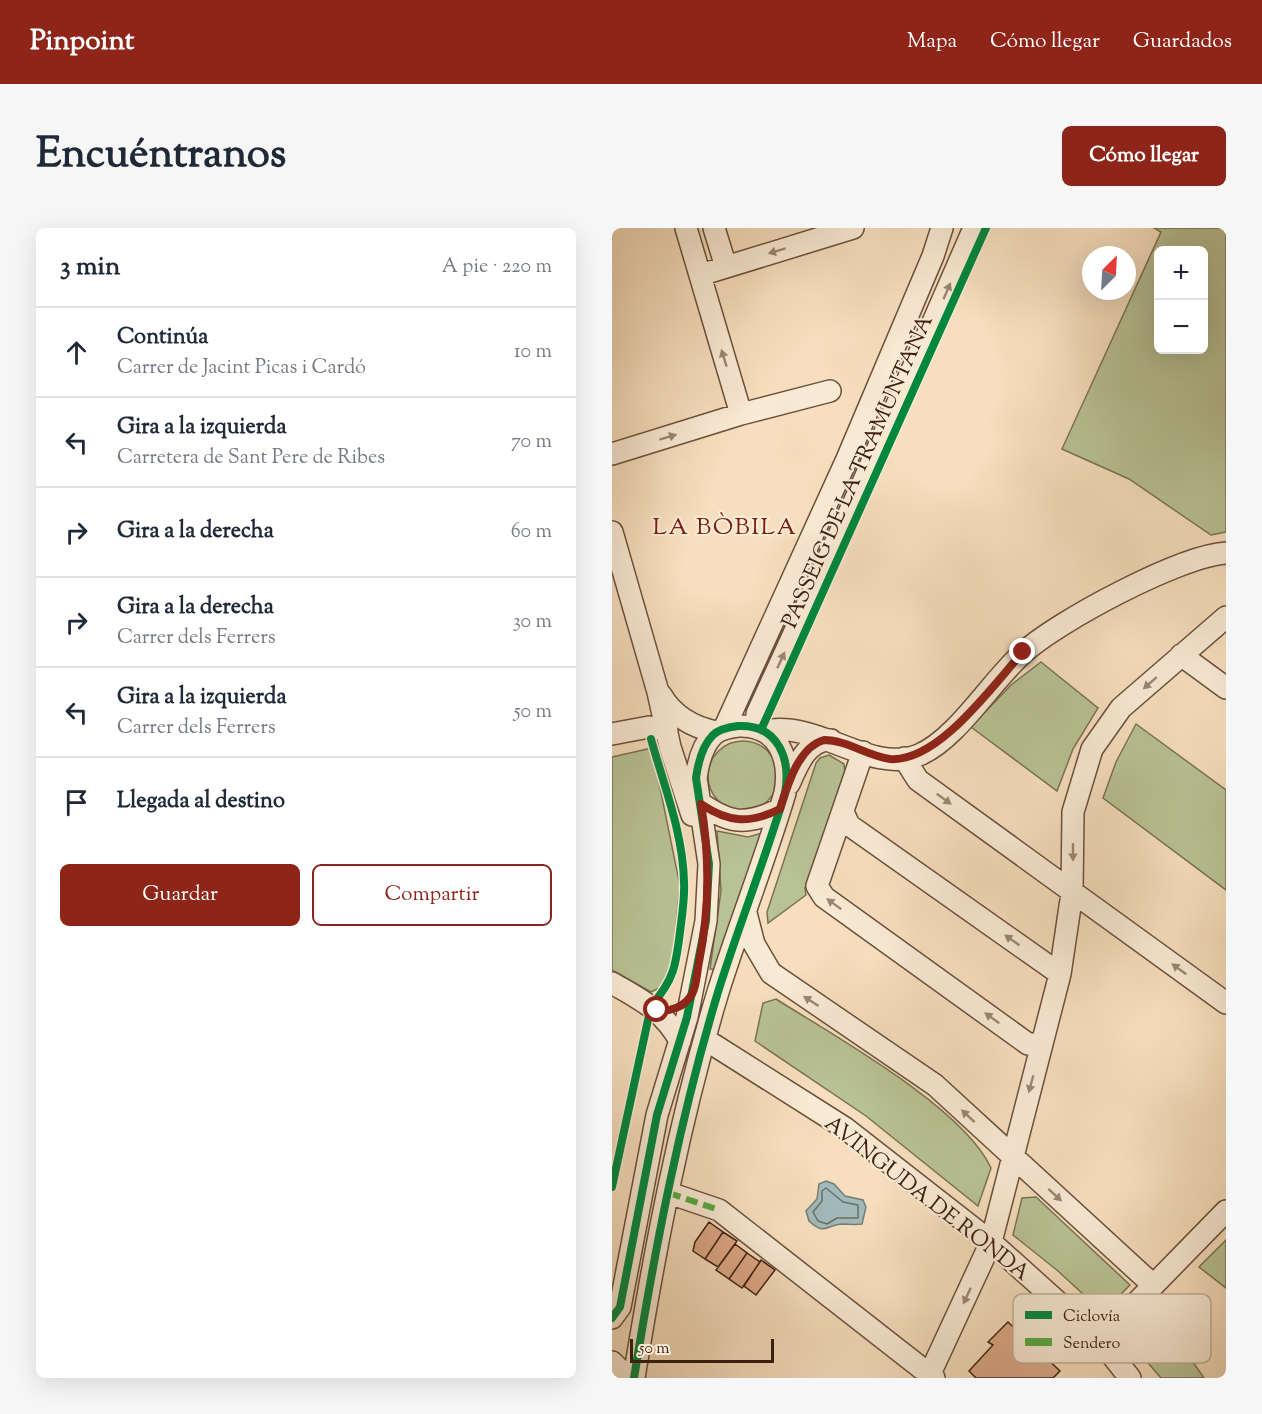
<!DOCTYPE html>
<html lang="es">
<head>
<meta charset="utf-8">
<style>
  :root { --surface:#fff; --page:#f6f6f7; --text:#1f2937; --muted:#747a83; --line:#e0e1e3; --accent:#8f2418 }
  body { margin:0; font-family:"Sorts Mill Goudy",serif; background:var(--page); color:var(--text) }
  .controls { position:absolute; right:18px; top:18px; display:grid; overflow:hidden; border-radius:9px; box-shadow:0 6px 24px #0002 }
  .controls button { width:54px; height:54px; display:grid; place-items:center; padding:0; border:0; border-bottom:2px solid var(--line); background:var(--surface); color:var(--text); font:30px sans-serif }
  .compass { position:absolute; left:470px; top:18px; width:54px; height:54px; border-radius:50%; background:var(--surface); box-shadow:0 6px 24px #0002; rotate:24deg }
  .scale { position:absolute; left:18px; bottom:15px; width:144px; box-sizing:border-box; padding-left:6px; border:3px solid #3d210e; border-top:0; font-size:16px; line-height:21px; white-space:nowrap; color:#3d210e; -webkit-text-stroke:4px #f9ead5; paint-order:stroke }
  .stop { position:absolute; width:18px; height:18px; margin:-14px; border:4px solid #8f2418; border-radius:50%; background:#fff }
  .stop.end { background:#8f2418; border-color:#fff; box-shadow:0 2px 6px #0008 }
  .list { margin:0; padding:0; list-style:none }
  h2 { display:flex; justify-content:space-between; align-items:center; height:78px; margin:0; padding:0 24px; font-size:26px }
  h2 small { font-size:20px; font-weight:400; color:var(--muted) }
  .list li { display:grid; grid-template-columns:39px 1fr auto; gap:18px; align-items:center; box-sizing:border-box; height:90px; padding:0 24px; border-top:2px solid var(--line) }
  .list b { display:block; font-size:22px; white-space:nowrap }
  .list p { margin:0; font-size:20px; white-space:nowrap; color:var(--muted) }
  .list em { font-size:20px; font-style:normal; color:var(--muted) }
  .actions { display:flex; gap:12px; padding:18px 24px }
  .actions a { flex:1; padding:14px 0; border:2px solid var(--accent); border-radius:9px; text-align:center; font-size:21px; color:var(--accent) }
  .actions .main { background:var(--accent); color:#fff }
  .icon { flex:none; width:33px; height:33px; fill:none; stroke:currentColor; stroke-width:2; stroke-linecap:round; stroke-linejoin:round }
  .map { position:relative; flex:none; width:614px; height:1150px; overflow:hidden; border-radius:9px }
  header { display:flex; align-items:center; gap:36px; box-sizing:border-box; height:84px; padding:0 30px; background:var(--accent); color:#fff }
  header strong { font-size:28px }
  nav { display:flex; gap:33px; margin-inline-start:auto; font-size:21px }
  .intro { display:flex; align-items:center; justify-content:space-between; box-sizing:border-box; height:144px; padding:0 36px }
  h1 { margin:0; font-size:42px }
  .button { padding:15px 27px; border-radius:9px; background:var(--accent); color:#fff; font-size:21px; font-weight:700 }
  main { display:flex; gap:36px; padding:0 36px }
  aside { flex:1; background:var(--surface); border-radius:9px; box-shadow:0 6px 24px #0002 }
  .map>svg:first-child { display:block }
  .green { fill:#b8c295; stroke:#7a7252; stroke-width:1.5; fill-rule:evenodd }
  .water { fill:#a0babb; stroke:#787d76; stroke-width:1.5 }
  .lines { fill:none; stroke-linecap:round; stroke-linejoin:round }
  .shore { stroke:#6e6e64; stroke-width:1.5 }
  .building { fill:#dda787; stroke:#3d210e; stroke-width:1.5 }
  .minor-casing { stroke:#6b503a; stroke-width:24 }
  .minor { stroke:#f9ead5; stroke-width:21 }
  .quiet { stroke:#55aa41; stroke-width:6; stroke-dasharray:12 6; stroke-linecap:butt }
  .cycleway-casing { stroke:#f9ead5; stroke-width:11 }
  .cycleway { stroke:#00873e; stroke-width:8 }
  .oneway { fill:#9b8672 }
  .route { stroke:#8f2418; stroke-width:8 }
  .labels { text-anchor:middle; stroke-width:4.5; stroke-linejoin:round; paint-order:stroke }
  .street-label { font-size:22px; fill:#3d210e; stroke:#f9ead5 }
  .neighbourhood-label { font-size:24px; letter-spacing:1.5px; fill:#7a1f14; stroke:#f9ead5 }
  .key { fill:#f9ead5; stroke:#c1ae99; stroke-width:1.5 }
  .key-label { font-size:16px; fill:#3d210e }
</style>
</head>
<body>
<header>
<strong>Pinpoint</strong>
<nav><a>Mapa</a><a>Cómo llegar</a><a>Guardados</a></nav>
</header>
<div class="intro"><h1>Encuéntranos</h1><a class="button">Cómo llegar</a></div>
<main>
<aside>
<h2>3 min<small>A pie · 220 m</small></h2>
<ul class="list">
<li><svg class="icon" aria-label="ahead" viewBox="0 0 24 24"><path d="M12 20V5M6 11l6-6 6 6"/></svg><div><b>Continúa</b><p>Carrer de Jacint Picas i Cardó</p></div><em>10 m</em></li>
<li><svg class="icon" aria-label="left" viewBox="0 0 24 24"><path d="M17 20v-9H6M10 6l-5 5 5 5"/></svg><div><b>Gira a la izquierda</b><p>Carretera de Sant Pere de Ribes</p></div><em>70 m</em></li>
<li><svg class="icon" aria-label="right" viewBox="0 0 24 24"><path d="M7 20v-9h11M14 6l5 5-5 5"/></svg><div><b>Gira a la derecha</b></div><em>60 m</em></li>
<li><svg class="icon" aria-label="right" viewBox="0 0 24 24"><path d="M7 20v-9h11M14 6l5 5-5 5"/></svg><div><b>Gira a la derecha</b><p>Carrer dels Ferrers</p></div><em>30 m</em></li>
<li><svg class="icon" aria-label="left" viewBox="0 0 24 24"><path d="M17 20v-9H6M10 6l-5 5 5 5"/></svg><div><b>Gira a la izquierda</b><p>Carrer dels Ferrers</p></div><em>50 m</em></li>
<li><svg class="icon" aria-label="arrive" viewBox="0 0 24 24"><path d="M6 21V4h12l-3 4 3 4H6"/></svg><div><b>Llegada al destino</b></div></li>
</ul>
<div class="actions"><a class="main">Guardar</a><a>Compartir</a></div>
</aside>
<div class="map">
<svg width="614" height="1150" viewBox="0 0 614 1150">
  <rect width="100%" height="100%" fill="#f6debe"/>
  <filter id="stains"><feTurbulence type="fractalNoise" baseFrequency=".00333" numOctaves="4"/><feColorMatrix values="0 0 0 0 .2 0 0 0 0 .09 0 0 0 0 .02 0 0 0 .5 -.17"/></filter>
  <radialGradient id="worn" r=".72"><stop offset=".6" stop-color="#630" stop-opacity="0"/><stop offset="1" stop-color="#630" stop-opacity=".3"/></radialGradient>
  <!-- green -->
  <path class="green" d="M542 0H614V304L599 307 517 251 450 221 549 4ZM546 22H592V122H546Z
    M429 434 486 480 461 521 445 563 359 499 399 457Z
    M524 496 614 562V662L491 570 504 534Z
    M96 548a35 35 0 1 1 70 0a35 35 0 1 1-70 0Z
    M40 520 68 658 58 755 39 764 0 742V529Z
    M217 527 232 536 233 546 193 660 194 667 156 695 155 684 204 535 208 530Z
    M105 603 136 609 150 605 104 742 98 741 109 663Z
    M164 771C222 808 351 879 379 940L366 978 254 888 143 813 151 775Z
    M424 969 518 1057 496 1079H485L446 1043 401 1007 410 970Z
    M614 1012V1060L587 1039Z
    M545 1082 592 1150H549L517 1113Z"/>
  <!-- water -->
  <path class="water" d="M214 953 222 956 233 968 251 972 254 979 250 996C242 997 237 996 229 996 214 997 213 1008 197 993L194 983 205 971 207 956Z"/>
  <g class="lines">
    <!-- shore -->
    <path class="shore" d="M214 960 231 974 246 977V990H225L215 996 206 993 201 984 210 973V963Z"/>
  </g>
  <!-- building -->
  <path class="building" d="M97 994 111 1004 93 1031 81 1023 83 1014Z
    M111 1004 125 1013 106 1039 93 1031Z
    M123 1016 135 1025 117 1051 104 1042Z
    M135 1025 148 1034 130 1060 117 1051Z
    M149 1032 163 1042 144 1067 132 1058Z
    M396 1094 416 1113 414 1115 424 1126 427 1123 448 1143 441 1150H364L357 1143 381 1117 376 1114Z"/>
  <g class="lines">
    <!-- minor casing -->
    <g class="minor-casing">
      <path id="minor" d="M74 0 129 186
        M102 0 114 39
        M88 47 241 0
        M0 226 129 186 218 163
        M0 304 46 464 58 519 80 587
        M569 427 614 460
        M49 467C61 488 80 499 104 504
        M112 501 235 231 321 28 330 0
        M146 501 145 486 250 257 362 0
        M153 503C207 492 258 547 307 527 345 511 380 452 411 425 446 393 568 328 614 325
        M0 506 37 499 55 503
        M251 524 205 658 212 669 416 816H430
        M292 530 306 552 614 775
        M177 556C185 538 195 511 219 512
        M84 572C115 595 132 599 168 581
        M232 586 237 597 448 746
        M134 685 142 716 159 745 323 857 541 1057
        M0 755C29 772 51 782 68 813
        M92 816 102 817 233 900 379 1014 488 1112 518 1150
        M57 965 107 982 322 1150
        M0 1090 8 1079 45 887 75 789 94 693 97 636 84 550C86 535 90 518 101 507 107 501 118 499 126 498 167 496 179 532 173 565 153 632 127 697 106 764 68 890 43 1020 22 1150
        M488 1112 614 983
        M0 1134 16 1150
        M316 1150 379 1014 448 746 460 665 461 584 480 521 509 480 614 389"/>
    </g>
    <!-- minor -->
    <use href="#minor" class="minor"/>
    <!-- quiet -->
    <path class="quiet" d="M57 965 107 982"/>
    <!-- cycleway casing -->
    <g class="cycleway-casing">
      <path id="cycleway" d="M149 502 374 0
        M0 959 39 778C62 752 64 737 68 704 70 687 73 670 72 654 71 605 52 558 39 511
        M0 1090 8 1079 45 887 75 789 94 693 97 636 84 550C86 535 90 518 101 507 107 501 118 499 126 498 167 496 179 532 173 565 153 632 127 697 106 764 68 890 43 1020 22 1150"/>
    </g>
    <!-- cycleway -->
    <use href="#cycleway" class="cycleway"/>
  </g>
  <!-- one-way arrows -->
  <defs><path id="oneway-solid" d="M-6-.8H1V-3.2L6.5 0L1 3.2V.8H-6Z" transform="scale(1.5)"/></defs>
  <g class="oneway">
    <use href="#oneway-solid" transform="translate(165 23) rotate(163)"/>
    <use href="#oneway-solid" transform="translate(335 63) rotate(-67)"/>
    <use href="#oneway-solid" transform="translate(112 130) rotate(-107)"/>
    <use href="#oneway-solid" transform="translate(56 209) rotate(-17)"/>
    <use href="#oneway-solid" transform="translate(169 432) rotate(-65)"/>
    <use href="#oneway-solid" transform="translate(538 455) rotate(139)"/>
    <use href="#oneway-solid" transform="translate(332 571) rotate(36)"/>
    <use href="#oneway-solid" transform="translate(461 624) rotate(90)"/>
    <use href="#oneway-solid" transform="translate(222 676) rotate(-144)"/>
    <use href="#oneway-solid" transform="translate(400 712) rotate(-145)"/>
    <use href="#oneway-solid" transform="translate(567 741) rotate(-144)"/>
    <use href="#oneway-solid" transform="translate(199 773) rotate(-147)"/>
    <use href="#oneway-solid" transform="translate(380 790) rotate(-144)"/>
    <use href="#oneway-solid" transform="translate(419 856) rotate(105)"/>
    <use href="#oneway-solid" transform="translate(356 888) rotate(-137)"/>
    <use href="#oneway-solid" transform="translate(443 967) rotate(42)"/>
    <use href="#oneway-solid" transform="translate(355 1068) rotate(115)"/>
  </g>
  <g class="lines">
    <!-- route -->
    <path class="route" d="M45 782C58 784 73 779 80 766 85 757 85 743 87 734 98 680 98 630 89 576 117 595 138 596 168 581 175 559 186 519 212 512 235 512 255 528 278 531 326 535 381 457 411 424"/>
  </g>
  <g class="labels">
    <!-- street labels -->
    <g class="street-label">
      <text transform="translate(244 243) rotate(-66)" y="8">PASSEIG DE LA TRAMUNTANA</text>
      <text transform="translate(316 969) rotate(38)" y="8">AVINGUDA DE RONDA</text>
    </g>
    <!-- neighbourhood labels -->
    <g class="neighbourhood-label">
      <text x="113" y="306">LA BÒBILA</text>
    </g>
  </g>
  <!-- legend -->
  <rect x="401" y="1066" width="198" height="69" rx="9" class="key"/>
  <rect x="413" y="1083" width="27" height="8" fill="#00873e"/>
  <rect x="413" y="1110" width="27" height="8" fill="#55aa41"/>
  <g class="key-label">
    <text x="451" y="1093">Ciclovía</text>
    <text x="451" y="1120">Sendero</text>
  </g>
  <rect width="100%" height="100%" filter="url(#stains)"/>
  <rect width="100%" height="100%" fill="url(#worn)"/>
</svg>
<div class="controls">
<button>+</button>
<button>−</button>
</div>
<svg class="compass" viewBox="-18 -18 36 36"><path d="M0-13l5 13h-10z" fill="#e53935"/><path d="M0 13l5-13h-10z" fill="#747a83"/></svg>
<div class="scale">50 m</div>
<div class="stop" style="left:45px;top:782px"></div>
<div class="stop end" style="left:411px;top:424px"></div>
</div>
</main>
</body>
</html>
